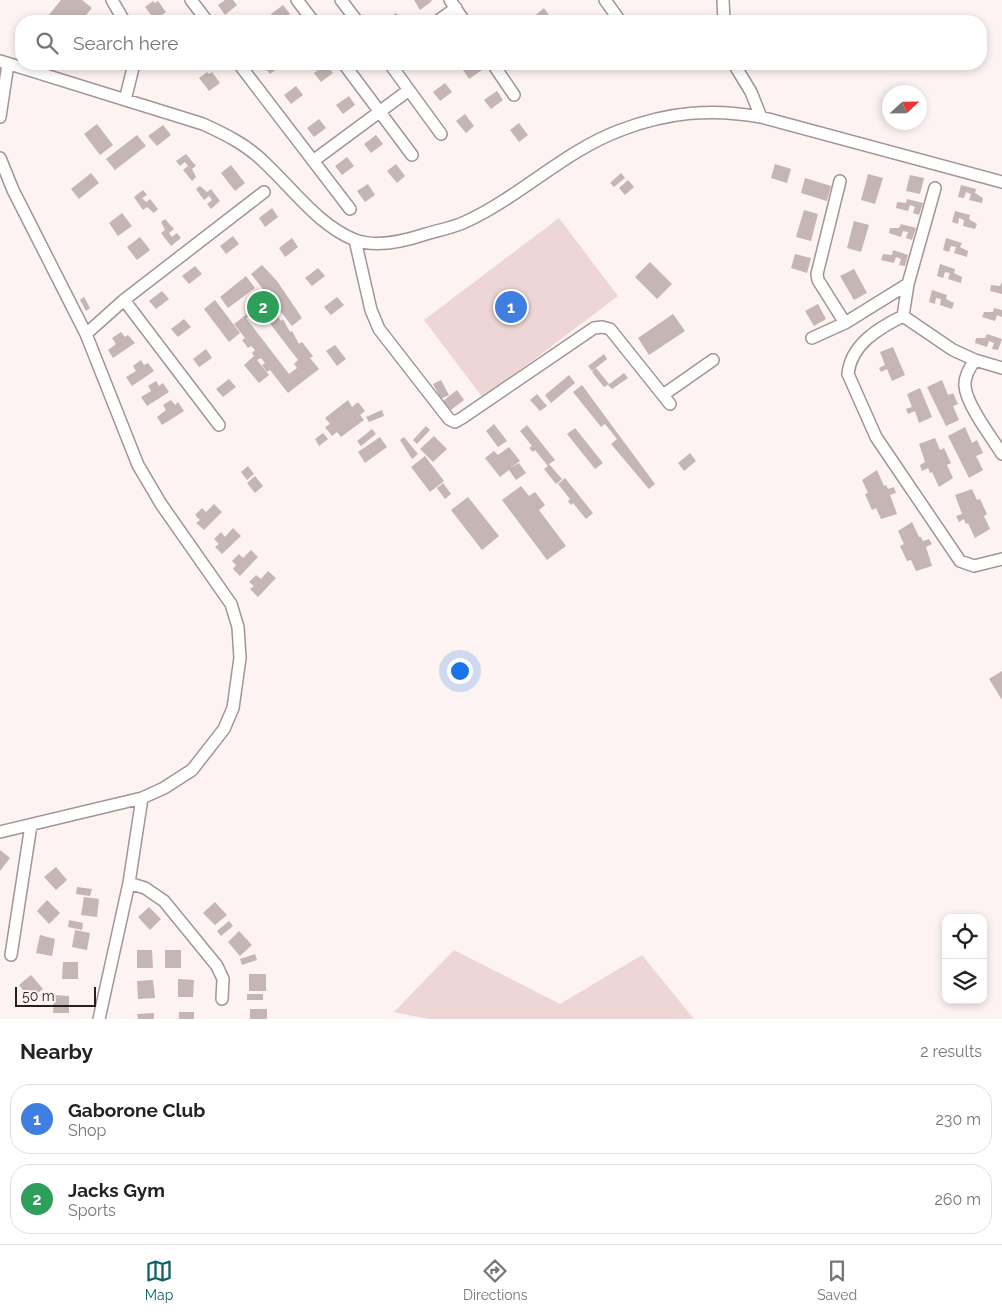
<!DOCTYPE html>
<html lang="en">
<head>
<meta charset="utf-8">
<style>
  :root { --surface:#fff; --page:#f2f2f2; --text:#222; --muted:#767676; --line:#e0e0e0; --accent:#126266 }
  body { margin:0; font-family:Raleway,sans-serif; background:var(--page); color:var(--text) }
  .controls { position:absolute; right:15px; bottom:15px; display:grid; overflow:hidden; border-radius:10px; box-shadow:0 2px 8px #0003 }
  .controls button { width:45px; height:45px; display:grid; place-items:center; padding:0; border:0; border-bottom:1px solid var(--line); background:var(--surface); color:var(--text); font:25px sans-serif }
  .compass { position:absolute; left:882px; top:85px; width:45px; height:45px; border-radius:50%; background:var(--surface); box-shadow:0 2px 8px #0003; rotate:68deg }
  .scale { position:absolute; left:15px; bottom:12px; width:81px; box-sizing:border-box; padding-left:5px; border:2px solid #251f1f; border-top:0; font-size:14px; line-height:18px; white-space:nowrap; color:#251f1f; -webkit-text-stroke:4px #fdf3f3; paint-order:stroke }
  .you { position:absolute; left:459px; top:670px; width:18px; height:18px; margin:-12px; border:4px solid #fff; border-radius:50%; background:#1a73e8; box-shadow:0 0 0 8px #1a73e833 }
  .badge { display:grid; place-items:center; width:32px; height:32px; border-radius:50%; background:var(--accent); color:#fff; font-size:16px; font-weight:700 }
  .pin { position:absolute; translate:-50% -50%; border:2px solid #fff; box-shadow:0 1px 5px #0006 }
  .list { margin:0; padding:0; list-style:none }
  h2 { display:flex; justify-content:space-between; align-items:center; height:65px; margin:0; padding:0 20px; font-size:21px }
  h2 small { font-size:16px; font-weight:400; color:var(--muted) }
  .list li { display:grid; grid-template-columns:32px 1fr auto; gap:15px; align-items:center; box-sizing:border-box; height:70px; margin:0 10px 10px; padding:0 10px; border:1px solid var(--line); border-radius:20px }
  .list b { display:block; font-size:19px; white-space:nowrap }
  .list p { margin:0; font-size:16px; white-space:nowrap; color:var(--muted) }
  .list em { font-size:16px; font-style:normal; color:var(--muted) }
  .icon { flex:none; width:28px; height:28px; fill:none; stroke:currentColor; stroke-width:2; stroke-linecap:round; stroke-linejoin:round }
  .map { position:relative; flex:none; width:1002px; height:1019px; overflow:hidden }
  .search { position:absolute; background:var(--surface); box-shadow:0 2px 8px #0003; left:15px; right:15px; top:15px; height:55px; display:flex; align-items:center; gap:12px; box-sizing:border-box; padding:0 18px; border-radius:20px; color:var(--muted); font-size:19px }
  .sheet { height:225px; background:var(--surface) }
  nav { display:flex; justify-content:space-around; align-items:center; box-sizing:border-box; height:70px; border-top:1px solid var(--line); background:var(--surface); font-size:14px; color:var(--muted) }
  nav a { display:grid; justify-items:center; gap:2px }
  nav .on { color:var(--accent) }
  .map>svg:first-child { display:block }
  .green { fill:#eed6d6 }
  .building { fill:#c5b5b5; fill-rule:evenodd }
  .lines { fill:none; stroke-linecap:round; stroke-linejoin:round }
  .minor-casing { stroke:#a49494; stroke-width:14 }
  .minor { stroke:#fff; stroke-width:11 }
</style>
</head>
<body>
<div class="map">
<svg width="1002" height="1019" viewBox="0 0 1002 1019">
  <rect width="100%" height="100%" fill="#fdf3f3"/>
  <!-- green -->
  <path class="green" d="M559 218 618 296 483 398 424 320Z
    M454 950 560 1004 642 955 694 1019H428L394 1012Z"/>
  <!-- building -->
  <path class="building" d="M61 0H82L92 8 81 21H44Z
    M225 0H233L237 5 225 15 218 5Z
    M414 0H431L432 1 420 10Z
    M153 1 155 3 158 1 166 12 155 20 145 7Z
    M283 5 290 14 280 21H276L271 14Z
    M544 8 551 18 546 21H535L532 18Z
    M396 13 402 21H384Z
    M265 64H281L282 65 270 74 263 65Z
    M326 64 333 73 321 82 314 73Z
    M470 64H477L482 70 469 79 463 70Z
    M207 72 209 74 212 72 220 83 209 91 199 78Z
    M445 83 452 92 440 101 433 92Z
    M296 86 303 95 291 104 284 95Z
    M497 91 503 100 491 109 484 100Z
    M349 96 355 105 343 114 336 105Z
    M465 114 474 126 466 133 456 121Z
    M319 119 326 128 314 137 307 128Z
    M519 123 528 135 519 142 510 130Z
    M97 124 113 145 100 155 84 134Z
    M163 125 171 135 157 146 148 136Z
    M137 135 146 146 115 170 106 159Z
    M376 135 383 144 371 153 364 144Z
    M186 154 196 166 192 169 196 177 192 181 183 170 188 166 185 162 180 166 176 161Z
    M347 157 354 166 342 175 335 166Z
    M396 164 405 176 397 183 387 171Z
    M775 164 791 169 787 183 771 178Z
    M231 165 245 183 235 191 221 173Z
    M91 173 99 183 79 199 71 189Z
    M621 173 625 178 614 187 610 183Z
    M868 174 883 178 875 204 861 200Z
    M910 175 924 178 920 194 906 191Z
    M805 178 831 186 827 201 801 193Z
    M628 180 634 187 625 195 619 188Z
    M368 184 375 195 365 202 357 191Z
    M961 185 976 189 975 193 983 198 982 203 969 200 971 194 966 192 964 198 958 197Z
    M200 186 207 192 211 189 220 201 211 209 207 204 212 200 209 196 204 200 196 189Z
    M143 190 147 195 142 198 146 202 150 199 158 209 154 213 147 207 143 210 134 197Z
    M907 199 923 203 919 215 913 213 915 207 910 205 908 211 896 208 897 202 906 203Z
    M272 208 278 217 265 227 259 218Z
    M804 210 818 214 811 241 796 237Z
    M955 211 970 215 969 219 977 224 975 229 963 226 964 220 959 218 958 224 952 222Z
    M122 213 132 226 118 236 109 223Z
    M165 219 174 229 169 233 172 237 177 233 181 238 171 246 161 233 165 230 161 222Z
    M854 221 869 225 861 252 847 248Z
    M901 224 916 228 912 240 906 238 908 232 903 231 901 237 889 233 890 228H899Z
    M233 236 239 244 226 254 220 246Z
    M140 237 150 250 137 260 127 247Z
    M292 238 298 247 285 257 279 248Z
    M946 238 962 243 960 247 968 251 967 257 954 253 956 247 951 246 949 252 943 250Z
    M893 250 908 255 905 266 899 265 901 259 896 257 894 263 881 260 883 254 892 255Z
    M795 254 811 258 807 273 791 268Z
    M650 262 672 284 657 299 635 277Z
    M940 264 955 269 954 273 962 277 961 283 948 279 950 273 945 272 943 278 937 276Z
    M262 265 277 281 302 318 292 326 251 274Z
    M195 266 202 274 189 284 182 276Z
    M318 268 325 276 312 286 305 278Z
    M854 269 867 293 854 300 840 276Z
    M246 276 255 288 228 308 220 297Z
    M1002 282V294L990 291 991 285 1000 286Z
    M932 290 947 295 946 299 954 303 952 309 940 305 941 299 936 298 935 304 929 302Z
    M162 291 169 299 156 309 149 301Z
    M84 297 90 308 86 311 80 300Z
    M337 297 344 305 331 315 324 307Z
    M215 300 240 333 229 342 204 309Z
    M265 300 279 314 277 315 281 321 283 319 290 332 292 331 299 344 302 342 313 356 310 358 319 369 288 393 270 370 267 372 262 365 265 363 261 358 257 360 269 375 259 383 244 365 254 356 252 353 255 350 251 346 248 348 242 340 245 338 234 324ZM259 309 298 360 294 364 297 368 289 374 246 318Z
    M818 304 826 319 814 326 805 311Z
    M994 308 1002 310V317L997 315 995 321 982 317 984 312H993Z
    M673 314 685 331 649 355 638 338Z
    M184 319 191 327 178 337 171 329Z
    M121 332 125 337 128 335 135 343 113 358 108 350 116 344 112 338Z
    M987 334 1002 339 998 350 992 349 994 343 989 341 987 347 975 343 976 338H985Z
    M335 345 346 359 337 366 326 351Z
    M893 347 905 375 892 381 887 369 881 372 879 368 885 365 880 352Z
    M206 349 212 358 199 367 193 359Z
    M604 354 607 359 592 371 588 366Z
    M141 360 144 365 148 363 154 371 132 386 126 377 136 371 133 366Z
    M596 368 609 384 604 387 592 372Z
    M624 373 628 378 612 389 608 385Z
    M569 375 575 383 551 403 545 395Z
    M229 379 236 387 223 397 216 389Z
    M441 380 449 395 441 399 433 384Z
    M942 380 948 395 953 393 958 404 953 406 959 420 946 426 927 387Z
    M156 381 159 386 163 383 169 392 147 406 141 397 151 391 148 386Z
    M582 385 655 484 649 489 611 444 617 439 605 424 601 427 573 392Z
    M920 388 932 417 919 423 915 411 908 414 906 409 912 407 907 394Z
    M457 390 464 400 451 410 443 401Z
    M537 394 547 406 540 411 530 400Z
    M171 400 175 405 178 402 184 411 162 425 157 417 166 410 163 405Z
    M348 400 352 407 358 402 365 411 360 415 364 420 341 437 337 432 332 436 325 427 330 424 325 418Z
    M382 410 384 416 369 422 366 417Z
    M494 424 507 441 498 447 486 431Z
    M527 425 555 460 549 464 562 479 556 484 544 469 548 466 535 450 533 452 529 448 532 446 520 431Z
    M426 426 430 430 417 444 413 440Z
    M965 427 972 443 977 440 983 453 976 456 983 470 969 478 948 436Z
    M575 428 603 463 595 469 567 434Z
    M372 429 376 434 361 446 357 441Z
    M323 433 328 439 319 446 315 439Z
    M434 436 447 449 433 462 420 449Z
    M380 437 387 447 365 463 358 452Z
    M404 437 418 454 412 459 400 440Z
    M935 438 940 450 944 448 951 463 947 465 953 478 939 487 932 472 930 473 928 468 922 471 920 465 925 462 919 444Z
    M509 447 520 461 510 468 519 463 526 473 516 480 509 470 500 477 485 458 494 451 498 455Z
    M690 453 696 461 684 471 678 463Z
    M425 456 444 481 430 492 411 467Z
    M248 466 254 474 247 480 241 472Z
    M877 470 884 486 886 485 888 489 894 487 896 493 890 495 897 514 881 519 876 508 872 510 865 494 868 493 862 480Z
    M255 476 263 486 255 493 247 483Z
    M565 478 593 513 586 519 573 503 571 505 568 501 570 499 558 484Z
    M443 483 451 494 445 499 437 488Z
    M521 486 529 496 535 492 545 505 539 510 566 546 547 560 502 500Z
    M972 489 977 500 980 499 987 514 984 516 990 529 975 538 968 523 966 524 964 519 959 522 956 516 962 514 955 495Z
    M468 497 499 536 482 550 451 510Z
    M214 504 222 512 204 530 196 523 200 520 195 515 202 508 206 512Z
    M912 522 919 537H921L923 541 929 539 932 544 926 547 932 566 916 571 911 560 907 561 900 546 904 544 898 531Z
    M233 528 241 536 222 554 215 547 219 544 214 539 221 532 225 537Z
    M251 550 258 557 240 576 233 569 236 565 232 561 239 554 243 558Z
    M268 571 276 578 258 597 250 589 254 586 249 582 256 575 261 579Z
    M1002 671V700L989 679Z
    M0 850 10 858 0 871Z
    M56 867 67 880 56 890 44 877Z
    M77 887 92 889 90 896 76 894Z
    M84 897 99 899 97 917 81 915Z
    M47 900 60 913 49 924 37 911Z
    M215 902 227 915 215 925 203 913Z
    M149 907 161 919 150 930 138 917Z
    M69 920 83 923 82 930 68 927Z
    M229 921 233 926 221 936 217 931Z
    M75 930 90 933 87 950 72 947Z
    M239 931 252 945 240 956 228 942Z
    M40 935 55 939 52 956 36 953Z
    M137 950H152L153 968H137Z
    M165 950H181V968H165Z
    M255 954 257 960 242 965 240 959Z
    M63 962H78V979H62Z
    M249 974H266V991H249Z
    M31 975 43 989 30 999 19 985Z
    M178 979 194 980 193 997H178Z
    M153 980 155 998 138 999 137 981Z
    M247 994H263V1000H247Z
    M54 995 69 996V1013H53Z
    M250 1009H267V1019H250Z
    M179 1012H194V1019H179Z
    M154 1013V1019H138L137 1014Z"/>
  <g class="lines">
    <!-- minor casing -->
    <g class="minor-casing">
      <path id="minor" d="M112 0 124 21
        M191 0 207 21
        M297 0 313 21
        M341 0 357 21
        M450 0 464 21
        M605 0 620 21
        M723 0 724 21
        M438 21 456 8
        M0 61 203 124C225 134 247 145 264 162 293 189 318 225 355 240 377 248 405 241 426 234 439 230 452 228 465 222 520 197 564 151 621 130 668 112 712 108 761 117L1002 182
        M239 64 350 209
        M344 64 412 155
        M390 64 441 134
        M493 64 514 95
        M734 64 751 92 761 117
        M125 100 134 64
        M0 117 8 64
        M0 158 13 190 86 334 138 465 161 504 231 604 238 627 240 658 233 708 224 729 192 770 164 788 142 798 0 832
        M313 161 409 90
        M840 181 817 274 818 280 845 323
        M355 240 371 310 379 329 449 419 455 422 462 418 594 328 602 327 610 329 670 404
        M908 284 903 316 953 350 975 360 1002 368
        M124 300 219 425
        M903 316C879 328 851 344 848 374L876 437 960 561 974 566 1002 559
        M86 334 124 300 264 192
        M812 338 845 323 908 284 935 188
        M975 360C970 367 964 377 965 386 966 404 992 438 1002 454
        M663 395 713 360
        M129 883 145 888 164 901 217 966 223 979 222 999
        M11 955 31 825
        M99 1019 129 883 142 798"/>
    </g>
    <!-- minor -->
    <use href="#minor" class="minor"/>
  </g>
</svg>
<div class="controls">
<button><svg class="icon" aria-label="locate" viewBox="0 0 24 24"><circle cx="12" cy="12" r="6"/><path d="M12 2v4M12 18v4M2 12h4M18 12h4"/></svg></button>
<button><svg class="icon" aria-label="layers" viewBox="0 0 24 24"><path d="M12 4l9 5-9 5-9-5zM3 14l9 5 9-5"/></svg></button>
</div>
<svg class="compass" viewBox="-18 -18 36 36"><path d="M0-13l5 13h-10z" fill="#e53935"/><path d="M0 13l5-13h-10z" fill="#767676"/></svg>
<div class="scale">50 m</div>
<div class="you"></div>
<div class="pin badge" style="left:511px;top:307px;background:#3f7fe0">1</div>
<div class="pin badge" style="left:263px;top:307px;background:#2e9e5b">2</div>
<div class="search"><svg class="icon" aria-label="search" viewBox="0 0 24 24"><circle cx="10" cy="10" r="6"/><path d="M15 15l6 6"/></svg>Search here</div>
</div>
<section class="sheet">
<h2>Nearby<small>2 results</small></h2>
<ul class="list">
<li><span class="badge" style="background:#3f7fe0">1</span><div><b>Gaborone Club</b><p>Shop</p></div><em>230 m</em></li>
<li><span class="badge" style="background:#2e9e5b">2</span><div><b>Jacks Gym</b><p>Sports</p></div><em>260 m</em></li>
</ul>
</section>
<nav>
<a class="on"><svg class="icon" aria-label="map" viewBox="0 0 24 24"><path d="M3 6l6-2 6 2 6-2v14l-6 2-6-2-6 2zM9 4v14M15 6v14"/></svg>Map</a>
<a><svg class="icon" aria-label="directions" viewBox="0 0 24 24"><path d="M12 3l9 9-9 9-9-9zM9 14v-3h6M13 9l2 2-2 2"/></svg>Directions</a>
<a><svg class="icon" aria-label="saved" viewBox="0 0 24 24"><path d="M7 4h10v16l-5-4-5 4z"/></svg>Saved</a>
</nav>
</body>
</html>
